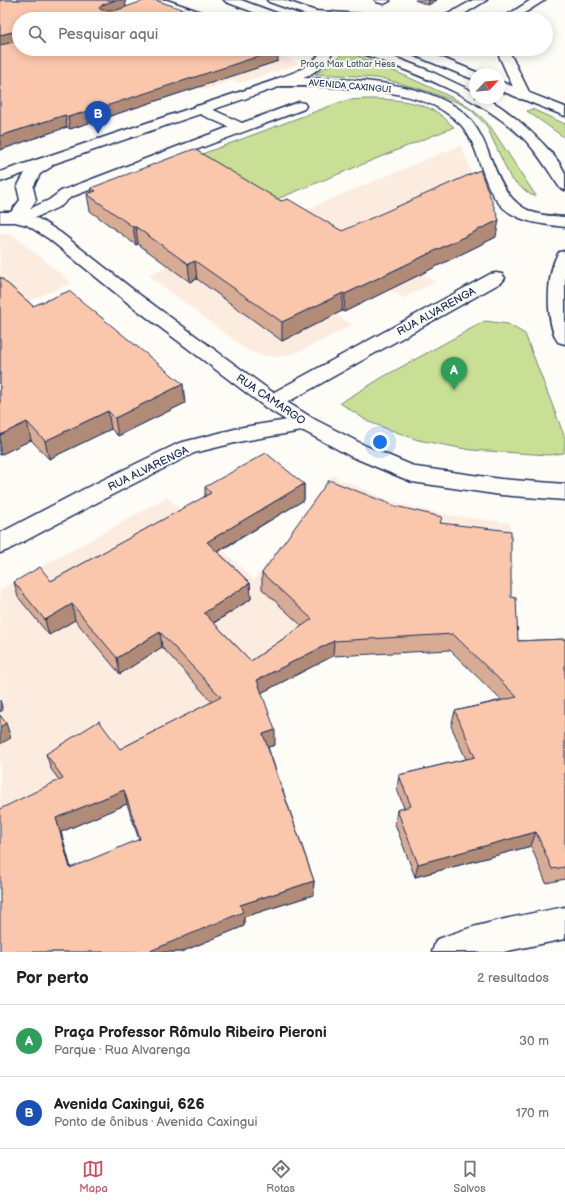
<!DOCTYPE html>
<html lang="pt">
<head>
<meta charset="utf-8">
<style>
  :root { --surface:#fff; --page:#f2f2f2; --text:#202124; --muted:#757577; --line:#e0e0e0; --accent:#d1495b }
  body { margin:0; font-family:"Balsamiq Sans",sans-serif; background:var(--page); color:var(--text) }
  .compass { position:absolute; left:469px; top:68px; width:36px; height:36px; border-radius:50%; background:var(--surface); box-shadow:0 2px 10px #0003; rotate:64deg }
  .you { position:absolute; left:380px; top:442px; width:14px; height:14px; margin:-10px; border:3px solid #fff; border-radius:50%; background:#1a73e8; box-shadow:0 0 0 6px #1a73e833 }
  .badge { display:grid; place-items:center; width:26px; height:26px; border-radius:50%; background:var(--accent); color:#fff; font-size:13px; font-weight:700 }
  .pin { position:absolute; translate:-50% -33px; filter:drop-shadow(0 1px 2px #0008) }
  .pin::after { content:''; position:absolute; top:21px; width:14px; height:12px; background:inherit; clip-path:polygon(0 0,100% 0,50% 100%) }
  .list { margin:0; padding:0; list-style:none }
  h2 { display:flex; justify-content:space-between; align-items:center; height:52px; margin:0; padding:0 16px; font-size:17px }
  h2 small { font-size:13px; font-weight:400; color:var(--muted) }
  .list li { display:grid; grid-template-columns:26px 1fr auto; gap:12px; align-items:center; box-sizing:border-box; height:72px; padding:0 16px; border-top:1px solid var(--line) }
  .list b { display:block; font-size:15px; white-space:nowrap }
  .list p { margin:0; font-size:13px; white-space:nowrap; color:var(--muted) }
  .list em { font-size:13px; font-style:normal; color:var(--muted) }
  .icon { flex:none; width:22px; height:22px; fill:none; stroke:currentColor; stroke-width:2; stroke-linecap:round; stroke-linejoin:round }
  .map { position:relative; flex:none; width:565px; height:952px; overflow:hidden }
  .search { position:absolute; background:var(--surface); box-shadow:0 2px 10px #0003; left:12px; right:12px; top:12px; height:44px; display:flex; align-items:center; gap:10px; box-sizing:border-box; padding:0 14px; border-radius:22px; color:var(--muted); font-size:15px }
  .sheet { height:196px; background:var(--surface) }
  nav { display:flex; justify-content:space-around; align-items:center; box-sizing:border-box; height:56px; border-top:1px solid var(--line); background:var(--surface); font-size:11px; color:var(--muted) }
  nav a { display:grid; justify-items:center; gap:2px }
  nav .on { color:var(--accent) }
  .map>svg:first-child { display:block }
  .built { fill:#fcece0 }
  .green { fill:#c9df95; stroke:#72877a }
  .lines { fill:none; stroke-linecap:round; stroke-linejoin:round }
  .minor-casing { stroke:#1b2f5e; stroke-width:3 }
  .major-casing { stroke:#1b2f5e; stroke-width:3 }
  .highway-casing { stroke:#1b2f5e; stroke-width:3 }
  .minor { fill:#fdfcf7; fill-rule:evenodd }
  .major { fill:#fdfcf7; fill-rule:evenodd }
  .highway { fill:#fdfcf7; fill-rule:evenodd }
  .wall { fill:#d8ab94; stroke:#1b2f5e; fill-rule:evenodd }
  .shaded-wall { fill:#b08b78; stroke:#1b2f5e }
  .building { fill:#fbc7ac; stroke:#1b2f5e; fill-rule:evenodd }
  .labels { text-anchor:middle; stroke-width:4; stroke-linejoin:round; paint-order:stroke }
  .far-park-label { font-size:9px; fill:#465b6c; stroke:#fdfcf7 }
  .far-street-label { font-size:9px; fill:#1b2f5e; stroke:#fdfcf7 }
  .street-label { font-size:11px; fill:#1b2f5e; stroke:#fdfcf7 }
</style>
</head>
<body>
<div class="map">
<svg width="565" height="952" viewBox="0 0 565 952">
  <rect width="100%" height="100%" fill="#fdfcf7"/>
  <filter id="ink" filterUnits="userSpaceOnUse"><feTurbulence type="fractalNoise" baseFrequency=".025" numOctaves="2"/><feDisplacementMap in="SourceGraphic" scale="8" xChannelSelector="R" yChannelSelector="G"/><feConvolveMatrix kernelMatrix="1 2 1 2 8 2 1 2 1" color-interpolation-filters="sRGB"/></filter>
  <g filter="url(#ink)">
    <!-- built -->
    <path class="built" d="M268 49 299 64 240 83 234 80 204 90 150 61Z
      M461 145 474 179 422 274 436 282 403 298 337 257 286 281 352 325 301 351 288 355 273 357 260 355 247 350 148 275Z
      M0 233H7L16 237 72 283 17 306 0 291Z
      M333 476 389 500 419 509 449 515 510 523 513 646 529 727 450 650 333 656 0 826V590L167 497 254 580Z"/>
    <!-- green -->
    <path class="green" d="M343 51H347C372 62 398 72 423 84 447 95 472 105 490 126L536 196 531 195 511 179 486 125 470 109 459 103 427 91 384 79 355 76 315 74 335 62Z
      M366 99C390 99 417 100 438 113 444 117 449 123 454 127L260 206 186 160 338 103 348 100Z
      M532 109 565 124V138L527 111Z
      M485 321 508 324 525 334 565 438 564 453 549 455 471 450 418 440 369 422 340 403 383 377Z"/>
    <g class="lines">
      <!-- minor casing -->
      <g class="minor-casing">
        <path id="minor" d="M150 0H167L215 17 217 19H200L152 2Z
          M375 0H389L390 1 384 4 377 2Z
          M473 0H487L456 19H417L419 17 423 16 448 14Z
          M531 0H545L515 19H501Z
          M315 11 389 16 393 17 395 19H338L311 16 309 14 311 12Z
          M496 49H508L531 96 529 99H519L517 96Z
          M299 102 304 103 306 106 304 109 71 197 61 206 28 221 22 223 16 221 14 218 16 215 49 200 61 191 229 127 195 112 193 109 195 106H205L242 123Z
          M496 273 502 274 505 278 502 282 279 407 272 409 265 407 262 402 265 397 490 274Z
          M307 417 314 419 317 424 314 429 243 441 194 453 100 501 8 550 0 553V533L84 489 179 443 243 427Z
          M565 907V939L503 952H432L436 940C477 923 522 915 565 907Z"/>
      </g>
      <!-- major casing -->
      <g class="major-casing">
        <path id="major" d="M281 78C333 78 411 78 456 107 496 132 488 195 532 212 542 216 554 216 565 217V227C550 225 534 224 520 218 479 202 486 155 462 126 458 122 453 117 448 114 414 87 326 86 282 86L53 164 51 167 40 174 33 187 36 200 26 215 39 219 61 233 140 295 279 397 314 419 366 446 416 467 501 479 565 484V500L501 495 412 482 350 456 300 429 265 407 128 303 49 239 27 225 15 222H0V212H11L20 200 17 187 25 173 0 182V172Z"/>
      </g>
      <!-- highway casing -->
      <g class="highway-casing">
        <path id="highway" d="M224 0H241L287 17 289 19H272L226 2Z
          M267 0H284L333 17 335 19H318L269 2Z
          M322 49H334C331 55 328 61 323 65 315 73 288 88 276 85L275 82 276 79C293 73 314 67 322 49Z
          M356 49H373L430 71 472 91 475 93V98C478 98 482 97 484 98 503 103 560 155 565 174 565 179 565 185 565 190L560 188C549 172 539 155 526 141 481 96 416 74 358 52Z
          M404 49H421L481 74H475V79L470 78 406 52Z
          M499 81 565 107V116L499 90Z
          M565 251V344L558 342C545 323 546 271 559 252Z"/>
      </g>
      <!-- minor -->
      <use href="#minor" class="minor"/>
      <!-- major -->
      <use href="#major" class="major"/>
      <!-- highway -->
      <use href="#highway" class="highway"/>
    </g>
    <!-- wall -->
    <path class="wall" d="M0 0H125L126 7 212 19H19V49L278 61 110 116 70 129 67 127 0 150Z
      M415 0H437L428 5Z
      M91 188 281 201 342 231 496 237 344 312 342 311 282 341 197 279 190 282 138 244 136 245 90 211 87 194 92 192Z
      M0 277 33 306 185 403 118 436 111 429 49 459 31 440 0 455Z
      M304 484V500L218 552 250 583 251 599 214 623 251 661 302 626 262 589V573L441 523 511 597 518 641 565 639V879L546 883 531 846 415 877 395 824 397 810 404 808 397 789 399 775 466 759 451 726 455 711 501 700 450 650 333 656 261 693 275 745 268 747 314 881 313 895 244 917V926L181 952H0L59 780 51 769 46 754 120 749 212 702 162 647 120 674 75 620 49 635 18 597 14 582 51 581 205 497V487ZM127 804 139 840 71 868 61 832Z"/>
    <!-- shaded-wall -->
    <path class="shaded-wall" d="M115 0H125L126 7 103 16 99 8 102 5Z
      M429 0H437L428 5Z
      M17 31 19 42 0 46V35Z
      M278 50V61L110 116 70 129 68 117Z
      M65 115 67 127 0 150V136Z
      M499 220 496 237 344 312 345 294Z
      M133 227H136L138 244 136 245Z
      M195 261 197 279 190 282 188 264Z
      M343 293 342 311 282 341V322Z
      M183 384 185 403 118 436 115 418Z
      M108 411 111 429 49 459 45 441Z
      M27 422 31 440 0 455V435Z
      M304 484V500L208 557 207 542Z
      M250 583 251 599 205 628 204 613Z
      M72 604 75 620 49 635 45 620Z
      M160 632 162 647 120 674 117 658Z
      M334 641 333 656 257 695V680Z
      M0 700 3 710 0 712Z
      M6 723 11 738 0 744V727Z
      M275 730V745L263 749V734Z
      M124 790 127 804 61 832 74 882 70 868 56 818Z
      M536 832 531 846 415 877 418 864Z
      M314 881 313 895 244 917V926L181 952H151L150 951 240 905Z"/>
    <!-- building -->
    <path class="building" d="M0 0H115L102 5 99 8 101 10H117L146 0H155L212 19H19V37V32L17 31 0 35Z
      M19 41V49H277L278 50 109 105 68 117 65 115 0 136V45Z
      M194 149 281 201 288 199 342 231 480 170 499 220 345 294 343 293 282 322 195 261 188 264 136 227H133L87 194 96 191 91 188Z
      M0 277 33 306 69 291 183 384 115 418 108 411 45 441 27 422 0 435Z
      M266 453 304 484 207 542 250 583 204 613 251 661 312 619 262 573 329 480 395 506 442 517 440 523 511 531V597L516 598 518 641 565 639V867L552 869 536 832 418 864 397 810 411 806 399 775 475 757 455 711 517 697 453 634 334 641 257 680 275 730 263 734 314 881 240 905 243 912 150 951 151 952H0V809L63 778 46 754 99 721 120 749 221 697 160 632 117 658 72 604 45 620 14 582 40 567 51 581 211 493 205 487ZM124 790 140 839 70 868 56 818Z
      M0 715 6 723 0 727Z"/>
  </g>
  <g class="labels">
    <!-- far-park labels -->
    <g class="far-park-label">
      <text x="348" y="67">Praça Max Lothar Hess</text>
    </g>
    <!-- far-street labels -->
    <g class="far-street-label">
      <text transform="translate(350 86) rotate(5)" y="3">AVENIDA CAXINGUI</text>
    </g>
    <!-- street labels -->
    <g class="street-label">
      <text transform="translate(436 311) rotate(-29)" y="4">RUA ALVARENGA</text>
      <text transform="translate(271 399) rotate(34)" y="4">RUA CAMARGO</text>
      <text transform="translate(148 468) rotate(-26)" y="4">RUA ALVARENGA</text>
    </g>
  </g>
</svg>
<svg class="compass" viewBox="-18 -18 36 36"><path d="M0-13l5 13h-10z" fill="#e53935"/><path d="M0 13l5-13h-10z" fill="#757577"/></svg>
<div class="you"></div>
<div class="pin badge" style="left:454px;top:390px;background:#2e9e5b">A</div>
<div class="pin badge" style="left:98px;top:134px;background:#1a4fb4">B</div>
<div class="search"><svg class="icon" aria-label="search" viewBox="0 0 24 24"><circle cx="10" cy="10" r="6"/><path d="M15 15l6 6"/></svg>Pesquisar aqui</div>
</div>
<section class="sheet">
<h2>Por perto<small>2 resultados</small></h2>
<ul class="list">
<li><span class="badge" style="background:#2e9e5b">A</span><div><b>Praça Professor Rômulo Ribeiro Pieroni</b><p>Parque · Rua Alvarenga</p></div><em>30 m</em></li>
<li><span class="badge" style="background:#1a4fb4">B</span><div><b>Avenida Caxingui, 626</b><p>Ponto de ônibus · Avenida Caxingui</p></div><em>170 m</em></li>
</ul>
</section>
<nav>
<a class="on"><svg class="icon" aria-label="map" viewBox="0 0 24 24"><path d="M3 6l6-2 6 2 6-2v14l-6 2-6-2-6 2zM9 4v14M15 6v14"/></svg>Mapa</a>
<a><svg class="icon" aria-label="directions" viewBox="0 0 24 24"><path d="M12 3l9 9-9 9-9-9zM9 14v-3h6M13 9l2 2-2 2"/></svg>Rotas</a>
<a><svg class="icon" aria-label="saved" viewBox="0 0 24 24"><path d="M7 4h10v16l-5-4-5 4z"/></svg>Salvos</a>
</nav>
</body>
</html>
